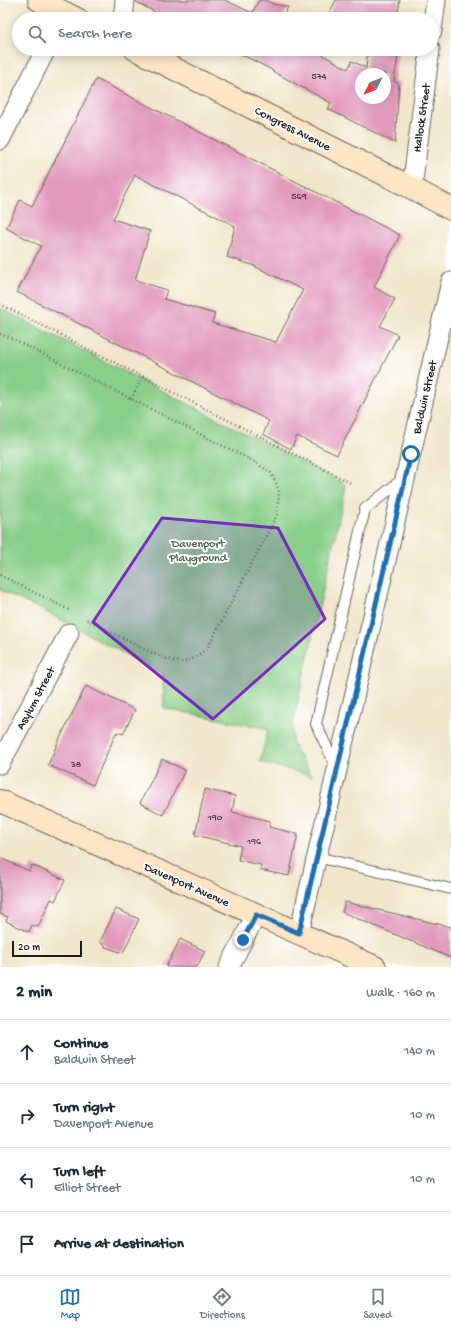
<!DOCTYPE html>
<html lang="en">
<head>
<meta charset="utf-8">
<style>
  :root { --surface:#fff; --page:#f2f2f3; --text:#1f2937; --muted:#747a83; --line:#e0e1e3; --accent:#1f6fb2 }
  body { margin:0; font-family:"Gochi Hand",sans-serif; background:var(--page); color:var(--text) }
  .compass { position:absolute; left:355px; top:68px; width:36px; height:36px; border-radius:50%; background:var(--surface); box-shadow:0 2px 10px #0003; rotate:228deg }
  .scale { position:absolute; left:12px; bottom:10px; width:70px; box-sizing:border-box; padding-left:4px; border:2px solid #1c1c1c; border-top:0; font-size:11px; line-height:14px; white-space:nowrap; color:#1c1c1c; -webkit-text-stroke:3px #fff; paint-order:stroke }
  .stop { position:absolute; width:12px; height:12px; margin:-9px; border:3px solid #1f6fb2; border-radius:50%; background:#fff }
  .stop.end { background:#1f6fb2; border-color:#fff; box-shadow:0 1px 4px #0008 }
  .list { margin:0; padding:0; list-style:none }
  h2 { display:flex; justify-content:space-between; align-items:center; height:52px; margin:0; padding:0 16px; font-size:17px }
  h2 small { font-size:13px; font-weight:400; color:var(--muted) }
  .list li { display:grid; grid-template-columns:26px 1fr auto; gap:12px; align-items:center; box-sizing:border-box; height:64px; padding:0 16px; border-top:1px solid var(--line) }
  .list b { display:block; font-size:15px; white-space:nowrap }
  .list p { margin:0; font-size:13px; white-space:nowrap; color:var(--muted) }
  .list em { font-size:13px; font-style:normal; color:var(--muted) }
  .icon { flex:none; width:22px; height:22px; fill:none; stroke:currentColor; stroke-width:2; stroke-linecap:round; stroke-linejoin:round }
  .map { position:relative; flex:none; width:451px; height:967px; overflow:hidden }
  .search { position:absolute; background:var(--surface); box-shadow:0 2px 10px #0003; left:12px; right:12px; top:12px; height:44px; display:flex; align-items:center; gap:10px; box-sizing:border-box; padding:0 14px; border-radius:22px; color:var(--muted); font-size:15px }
  .sheet { height:308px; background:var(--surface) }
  nav { display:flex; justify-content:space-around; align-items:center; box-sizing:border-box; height:56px; border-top:1px solid var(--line); background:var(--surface); font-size:11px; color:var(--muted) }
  nav a { display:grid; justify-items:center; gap:2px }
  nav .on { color:var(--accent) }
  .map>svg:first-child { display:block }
  .green { fill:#8acf89; stroke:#537652 }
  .building { fill:#e29abb; fill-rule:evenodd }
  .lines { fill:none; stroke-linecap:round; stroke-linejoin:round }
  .lane-casing { stroke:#676359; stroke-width:12 }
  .street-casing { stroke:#676359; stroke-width:21 }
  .secondary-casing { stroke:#676359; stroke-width:24 }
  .path { stroke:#676359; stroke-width:2.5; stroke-dasharray:1 3; stroke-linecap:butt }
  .lane { stroke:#fff; stroke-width:10 }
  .street { stroke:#fff; stroke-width:19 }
  .secondary { stroke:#fde5c5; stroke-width:22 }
  .route { stroke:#1f6fb2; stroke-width:5 }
  .marked { fill:#7b2cbf; fill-opacity:0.2; stroke:#7b2cbf; stroke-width:3; stroke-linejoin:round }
  .labels { text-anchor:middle; stroke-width:4; stroke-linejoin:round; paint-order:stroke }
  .number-label { font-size:10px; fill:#4e3c44 }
  .street-label { font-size:12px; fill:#1c1c1c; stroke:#fff }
  .park-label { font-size:12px; fill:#486448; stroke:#fff }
</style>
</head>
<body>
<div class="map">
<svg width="451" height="967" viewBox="0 0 451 967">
  <rect width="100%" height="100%" fill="#fff"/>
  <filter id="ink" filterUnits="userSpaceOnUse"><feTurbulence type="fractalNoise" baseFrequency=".025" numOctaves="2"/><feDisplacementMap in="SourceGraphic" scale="8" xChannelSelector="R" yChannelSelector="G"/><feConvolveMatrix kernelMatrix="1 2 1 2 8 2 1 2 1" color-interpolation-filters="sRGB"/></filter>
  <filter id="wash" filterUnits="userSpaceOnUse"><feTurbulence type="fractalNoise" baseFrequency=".012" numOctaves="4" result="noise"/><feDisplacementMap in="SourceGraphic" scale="16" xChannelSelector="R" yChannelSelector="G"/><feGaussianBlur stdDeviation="0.9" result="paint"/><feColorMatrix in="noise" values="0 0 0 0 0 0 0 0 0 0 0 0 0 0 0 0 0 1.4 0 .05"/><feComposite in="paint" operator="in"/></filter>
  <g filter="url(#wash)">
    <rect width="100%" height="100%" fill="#f1e6cb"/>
    <!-- green -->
    <path class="green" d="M0 308 343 483 346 487 293 723 292 740 295 749 312 776 260 762 268 729 164 708 163 674 50 614 0 590Z"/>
    <g id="blocks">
      <!-- building -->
      <path class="building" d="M136 0H225L252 13 259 0H265L273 4 288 7 282 19H168L136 2Z
        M336 0H400L397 19H326Z
        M231 49H312L348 69 352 61 366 68 368 49H399L394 81 399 84 395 143 328 109 331 103 272 71V70ZM361 74H385V98H361Z
        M96 79 400 235 374 287 395 299 380 326 398 335 337 455 297 436 291 449 263 434 269 421 17 292 41 246 6 228 20 200 32 206ZM135 175 235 226 227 257 252 265 303 290 276 342 212 323 215 314 164 299 167 290 135 280 150 231 113 219Z
        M86 686 135 710 123 734 118 732V733H116L93 785 48 765 59 740Z
        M162 759 185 770 163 815 140 803Z
        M205 789 235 796 232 812 270 821 269 827 298 834 289 876 260 870 261 865 238 860 241 846 195 835Z
        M0 858 29 871 32 865 65 880 55 901 51 899 38 927 32 925 29 932 6 921 8 917 0 914Z
        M345 902 451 927V958L342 912Z
        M116 909 139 919 123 953 105 947V945L100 942Z
        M180 939 205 951 197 967H166Z"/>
    </g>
  </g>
  <g filter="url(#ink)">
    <use href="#blocks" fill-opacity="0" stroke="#676359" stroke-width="1"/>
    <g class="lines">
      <!-- lane casing -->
      <g class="lane-casing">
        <path id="lane" d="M336 767 316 724 365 509 404 478
          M317 857 451 889"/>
      </g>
      <!-- street casing -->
      <g class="street-casing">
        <path id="street" d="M123 19 125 0
          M432 31 436 0
          M0 140 46 49
          M412 188 430 49
          M0 764 69 633
          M299 933 451 282
          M229 967 256 915"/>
      </g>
      <!-- secondary casing -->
      <g class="secondary-casing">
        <path id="secondary" d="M39 0 77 19
          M135 49 412 188 451 209
          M0 801 375 967"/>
      </g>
      <!-- path -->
      <path class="path" d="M0 304 351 483
        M0 334 9 337 253 461 271 473 279 490 277 515 208 647C200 654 193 661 182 662 163 663 105 628 86 619
        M131 399 143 377
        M0 575 71 611"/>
      <!-- lane -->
      <use href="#lane" class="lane"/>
      <!-- street -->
      <use href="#street" class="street"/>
      <!-- secondary -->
      <use href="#secondary" class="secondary"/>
    </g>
  </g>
  <g class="lines" filter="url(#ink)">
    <!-- route -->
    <path class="route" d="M243 940 256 915 299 933 411 454"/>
  </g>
  <!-- marked area -->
  <path class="marked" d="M162 518 278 528 325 619 213 719 93 622Z"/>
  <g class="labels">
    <!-- number labels -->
    <g class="number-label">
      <text x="319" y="79">574</text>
      <text x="299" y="199">569</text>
      <text x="76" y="767">38</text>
      <text x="215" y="820">190</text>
      <text x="254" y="844">196</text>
    </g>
    <!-- street labels -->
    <g class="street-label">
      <text transform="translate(421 118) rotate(-82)" y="4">Hallock Street</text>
      <text transform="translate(293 128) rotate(27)" y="4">Congress Avenue</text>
      <text transform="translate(424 397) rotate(-77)" y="4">Baldwin Street</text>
      <text transform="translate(35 698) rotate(-62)" y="4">Asylum Street</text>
      <text transform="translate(187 884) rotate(24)" y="4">Davenport Avenue</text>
    </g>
    <!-- park labels -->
    <g class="park-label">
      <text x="198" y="547">Davenport<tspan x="198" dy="14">Playground</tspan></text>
    </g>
  </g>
</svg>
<svg class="compass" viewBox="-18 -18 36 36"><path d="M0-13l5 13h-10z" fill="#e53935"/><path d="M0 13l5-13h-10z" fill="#747a83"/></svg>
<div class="scale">20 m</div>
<div class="stop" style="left:411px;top:454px"></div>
<div class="stop end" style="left:243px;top:940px"></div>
<div class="search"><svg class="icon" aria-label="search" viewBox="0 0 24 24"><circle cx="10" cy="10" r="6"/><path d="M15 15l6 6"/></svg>Search here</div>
</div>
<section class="sheet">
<h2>2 min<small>Walk · 160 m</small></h2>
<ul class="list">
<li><svg class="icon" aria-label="ahead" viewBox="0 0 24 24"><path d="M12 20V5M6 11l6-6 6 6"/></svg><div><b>Continue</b><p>Baldwin Street</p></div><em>140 m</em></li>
<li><svg class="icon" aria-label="right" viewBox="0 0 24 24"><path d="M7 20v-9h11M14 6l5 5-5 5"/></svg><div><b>Turn right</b><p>Davenport Avenue</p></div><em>10 m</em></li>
<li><svg class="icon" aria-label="left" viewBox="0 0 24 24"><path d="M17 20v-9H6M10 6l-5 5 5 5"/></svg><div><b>Turn left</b><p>Elliot Street</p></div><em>10 m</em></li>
<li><svg class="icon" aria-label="arrive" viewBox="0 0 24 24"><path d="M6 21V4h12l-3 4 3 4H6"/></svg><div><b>Arrive at destination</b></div></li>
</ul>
</section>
<nav>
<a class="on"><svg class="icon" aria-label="map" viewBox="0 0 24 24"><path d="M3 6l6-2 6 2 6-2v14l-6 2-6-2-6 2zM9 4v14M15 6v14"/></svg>Map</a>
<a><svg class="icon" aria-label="directions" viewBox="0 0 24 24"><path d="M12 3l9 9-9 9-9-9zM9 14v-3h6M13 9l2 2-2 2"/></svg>Directions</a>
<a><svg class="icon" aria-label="saved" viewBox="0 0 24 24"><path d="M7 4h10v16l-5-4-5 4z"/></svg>Saved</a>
</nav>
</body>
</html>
